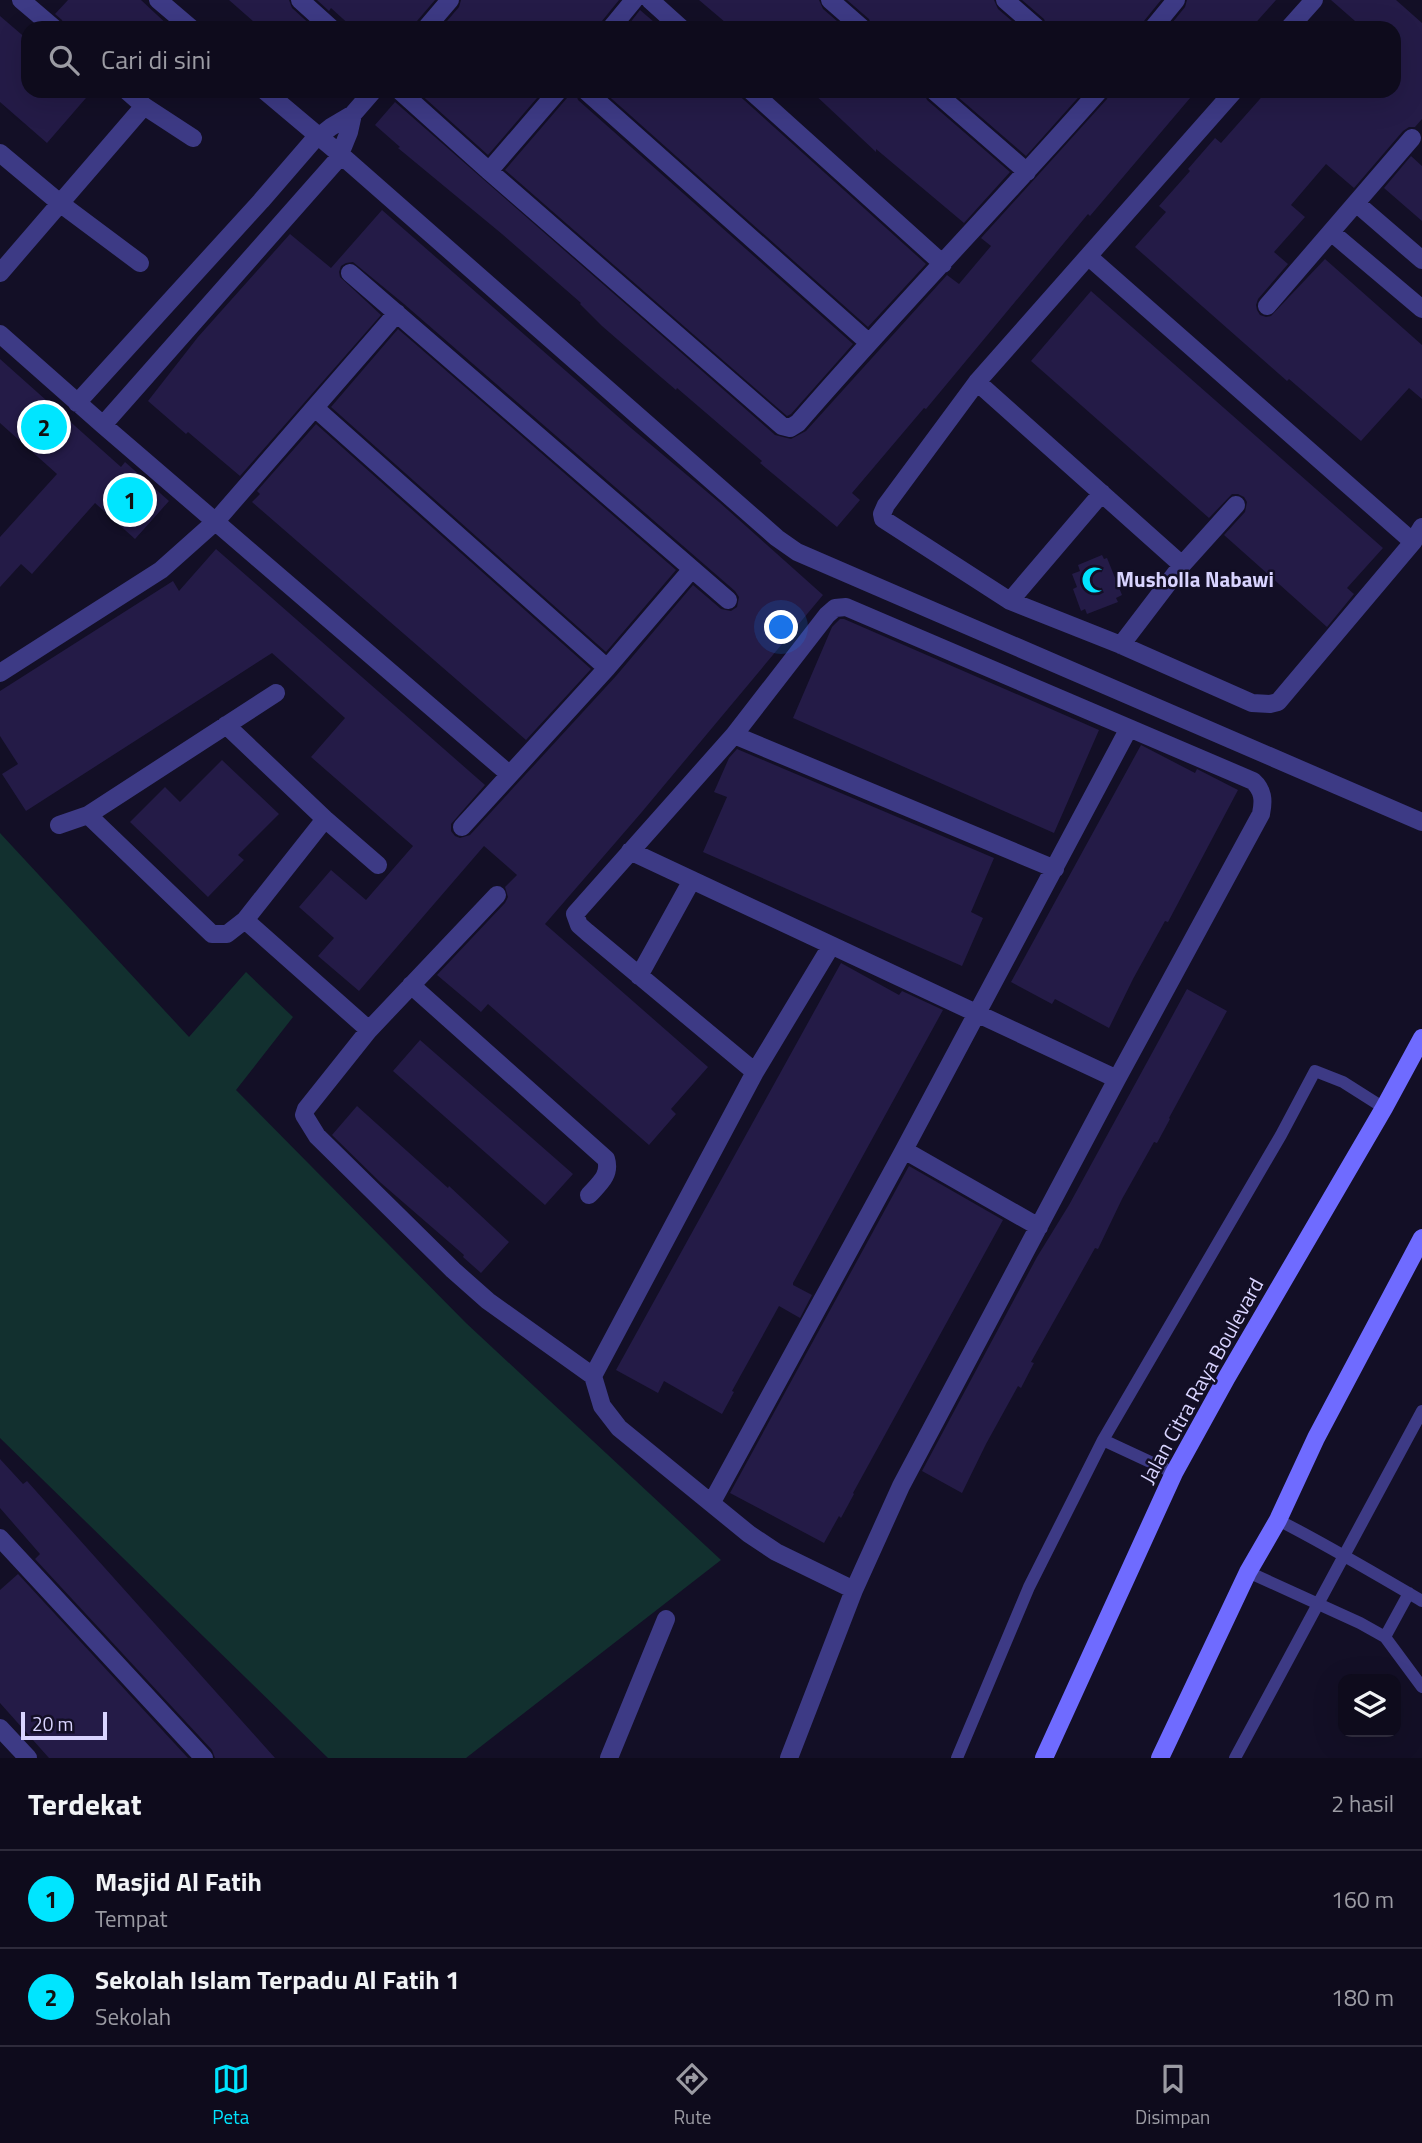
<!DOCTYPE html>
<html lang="id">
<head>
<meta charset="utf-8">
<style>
  :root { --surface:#0e0b1c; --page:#1c1929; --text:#f1f3f6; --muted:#9b9ba3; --line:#2e2b3b; --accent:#00e5ff }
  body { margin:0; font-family:"Titillium Web",sans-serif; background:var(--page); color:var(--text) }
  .controls { position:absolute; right:21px; bottom:21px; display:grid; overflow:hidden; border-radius:14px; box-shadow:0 7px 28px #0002 }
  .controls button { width:63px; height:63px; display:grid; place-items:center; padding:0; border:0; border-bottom:2px solid var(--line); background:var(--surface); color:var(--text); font:35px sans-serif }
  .scale { position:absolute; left:21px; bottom:18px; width:86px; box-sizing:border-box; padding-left:7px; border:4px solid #d9d4ff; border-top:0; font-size:19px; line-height:24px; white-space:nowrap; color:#d9d4ff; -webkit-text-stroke:5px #130f26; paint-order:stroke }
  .you { position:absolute; left:782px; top:628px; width:24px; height:24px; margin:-18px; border:5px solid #fff; border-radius:50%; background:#1a73e8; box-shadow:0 0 0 10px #1a73e833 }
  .badge { display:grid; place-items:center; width:46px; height:46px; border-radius:50%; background:var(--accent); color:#111; font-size:23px; font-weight:700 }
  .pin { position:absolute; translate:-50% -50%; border:4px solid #fff; box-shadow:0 2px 7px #0006 }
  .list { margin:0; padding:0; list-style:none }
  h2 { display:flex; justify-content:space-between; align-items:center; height:91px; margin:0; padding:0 28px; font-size:30px }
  h2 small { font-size:23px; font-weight:400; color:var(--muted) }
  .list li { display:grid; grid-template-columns:46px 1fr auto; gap:21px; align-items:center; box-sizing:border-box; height:98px; padding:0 28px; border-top:2px solid var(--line) }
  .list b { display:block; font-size:26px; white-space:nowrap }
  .list p { margin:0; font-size:23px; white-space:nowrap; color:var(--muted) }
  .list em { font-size:23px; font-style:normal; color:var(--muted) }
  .icon { flex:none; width:38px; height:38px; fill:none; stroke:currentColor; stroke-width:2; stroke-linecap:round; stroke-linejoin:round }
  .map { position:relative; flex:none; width:1422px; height:1758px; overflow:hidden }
  .search { position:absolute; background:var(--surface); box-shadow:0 7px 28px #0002; left:21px; right:21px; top:21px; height:77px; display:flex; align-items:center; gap:18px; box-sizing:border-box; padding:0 24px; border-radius:21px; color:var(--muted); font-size:26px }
  .sheet { height:287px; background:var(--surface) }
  nav { display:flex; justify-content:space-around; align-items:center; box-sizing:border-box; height:98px; border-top:2px solid var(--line); background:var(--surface); font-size:19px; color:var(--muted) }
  nav a { display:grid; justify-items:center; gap:4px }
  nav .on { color:var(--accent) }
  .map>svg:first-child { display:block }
  .green { fill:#12302f }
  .building { fill:#241b47 }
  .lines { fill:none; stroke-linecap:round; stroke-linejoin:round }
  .service { stroke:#3d3a85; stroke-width:12 }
  .minor { stroke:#3d3a85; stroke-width:18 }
  .secondary { stroke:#6f6bff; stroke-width:18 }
  .labels { text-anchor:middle; stroke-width:5; stroke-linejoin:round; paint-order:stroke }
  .poi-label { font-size:21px; font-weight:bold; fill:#d9d4ff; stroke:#130f26; text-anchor:start }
  .street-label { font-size:21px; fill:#d9d4ff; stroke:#130f26 }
</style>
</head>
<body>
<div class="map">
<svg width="1422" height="1758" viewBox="0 0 1422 1758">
  <rect width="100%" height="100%" fill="#130f26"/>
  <!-- green -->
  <path class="green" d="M0 833 189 1037 246 972 293 1017 236 1090 466 1323 721 1560 466 1758H328L0 1438Z"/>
  <!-- building -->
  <path class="building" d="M68 0H141L171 28H65L62 20 55 14Z
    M229 0H289L292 8 314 28H261Z
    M317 0H435L417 21 415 28H353L331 8 329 11Z
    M461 0H619L602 21 600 28H441L459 7Z
    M699 0H819L823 9 845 28H732Z
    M847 0H994L998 9 1020 28H873L869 19Z
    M1022 0H1161L1144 21 1142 28H1048L1044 19Z
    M1187 0H1276L1251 28H1168L1185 7Z
    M1331 0H1396L1422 23V119L1415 127H1409L1403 131 1354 188 1326 164 1291 205 1305 217 1274 252 1288 264 1258 299 1256 305 1257 310 1260 315 1266 317 1271 316 1325 259 1422 345V399L1409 388 1361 441 1289 379 1287 381 1135 247 1166 212 1159 206 1190 171 1188 169 1215 138 1221 143 1267 91H1394V28H1363Z
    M640 10 661 28H626Z
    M0 16 28 40V91H92L47 143 0 102Z
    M417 91H543L488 155Z
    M569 91H575L578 100 853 344 791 414 787 416 505 170 567 98Z
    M603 91H734L926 264 868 327Z
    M811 91H923L927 100 1010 172 964 223 876 149V152Z
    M951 91H1084L1026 156Z
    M1110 91H1196L1090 216 1088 214 926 409 924 408 852 493 860 500 837 527 760 463 762 461 677 388 676 390 655 372 602 326 580 304 581 303 502 234 398 148 400 147 375 125 395 102 775 435 791 439 806 431 947 275 959 284 991 246 981 238 1107 99Z
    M1411 156 1422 166V221L1384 188Z
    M382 210 631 428 719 502 823 595 641 813 545 924 708 1067 671 1109 676 1114 649 1145 488 1004 481 1012 437 975 505 903 508 897 505 887 517 875 484 846 359 991 318 956 334 938 299 907 331 870 366 900 413 846 311 757 345 718 272 653 26 811 2 774 18 764 0 736V691L173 581 179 591 216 549 485 785 451 824V831L455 836 460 838 470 835 616 676 693 585 721 609 731 611 737 607 739 597 735 591 404 304 353 262 346 263 341 266 339 272 340 277 381 315 240 476 188 432 186 434 148 401 198 337 290 234 331 268Z
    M1091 291 1383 548 1347 588 1354 594 1327 627 1224 535 1245 512 1247 502 1244 497 1238 494H1232L1209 518 1031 361Z
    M398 329 676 570 606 652 331 407Z
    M0 359 121 467 125 462 169 501 135 539 95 503 32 574 21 564 0 587V537L57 474 0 423Z
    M316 424 591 669 526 740 252 502 260 494 257 491Z
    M1102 555 1104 559 1107 558 1122 595 1116 598 1118 602 1087 614 1085 609 1081 611 1073 589 1077 587 1072 574 1080 571 1078 565Z
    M840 619H844L1099 730 1054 833 793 718 832 627Z
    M1141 745 1195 773 1197 769 1238 790 1168 922 1165 921 1133 979 1109 1028 1055 999 1052 1004 1011 982Z
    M737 749 994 858 971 912 983 918 962 966 703 852 727 797 714 792 729 758Z
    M222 760 279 814 238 855 244 860 208 897 130 822 165 787 180 802Z
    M841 963 899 995 902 991 943 1010 793 1283V1285L812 1295 800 1318 779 1306 732 1391 734 1392 722 1414 664 1381 658 1393 616 1370Z
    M1187 989 1227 1011 1169 1118 1170 1119 1157 1143 1154 1142 1122 1199 1098 1249 1095 1248 1031 1362 1034 1363 1021 1388 1018 1386 986 1444 962 1493 922 1471 1037 1257 1069 1205Z
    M420 1040 573 1174 545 1205 393 1071Z
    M357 1106 448 1188 449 1186 509 1242 481 1273 463 1257 464 1255 381 1183 332 1135Z
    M909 1166 1003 1220 853 1493 854 1494 841 1518 839 1516 824 1543 730 1493Z
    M0 1459 23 1484 27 1481 275 1758H215L212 1750 35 1559 40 1554 0 1508Z
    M18 1574 188 1758H49L0 1703V1590Z"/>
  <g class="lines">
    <!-- service -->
    <path class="service" d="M1103 1440 1174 1473
      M1278 1520C1327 1545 1374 1573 1422 1601
      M1248 1572 1360 1623 1385 1637 1422 1687
      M1385 1637 1409 1593
      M957 1758 1029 1587 1103 1440 1281 1135 1315 1071 1343 1082 1384 1108
      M1235 1758 1422 1411"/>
    <!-- minor -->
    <path class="minor" d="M21 0 54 28
      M158 0 191 28
      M300 0 331 28
      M650 0 681 28
      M830 0 862 28
      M1005 0 1037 28
      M426 28 450 0
      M611 28 634 0
      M1153 28 1176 0
      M1289 28 1314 0
      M127 91 144 106 193 138
      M265 91 341 155 777 538 797 552 1422 822
      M400 91 489 171 782 426 790 428 798 423C896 310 1000 203 1099 91
      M586 91 868 342
      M751 91 943 264
      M934 91 1027 172
      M1234 91 977 382 886 505 882 514 883 519 1010 601 1121 645 1252 703 1270 704 1278 702 1413 542 1422 527
      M353 114 373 91
      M0 153 61 204 140 263
      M489 171 558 91
      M1356 203 1422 260
      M1331 232 1422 309
      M1089 257 1413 542
      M0 273 144 106
      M350 273 728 600
      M1267 306 1412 138
      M0 334 103 425 509 774
      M977 382 1182 565
      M77 403 261 201 312 142 331 127 353 114 349 132 338 159 103 425
      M315 408 607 668
      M1010 601 1102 493
      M1121 645 1182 565 1236 505
      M0 673 161 570 216 521 397 313
      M226 725 325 819 378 865
      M734 735 1055 869
      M88 815 212 934H227L245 920 325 819
      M59 825 88 815 276 693
      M462 827 607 668 692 569
      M630 851 1117 1079
      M497 895 369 1030 306 1109 304 1115 317 1136 453 1270 488 1301 593 1376 602 1406 619 1428 749 1534 776 1552 854 1590
      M245 920 369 1030
      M639 976 692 880
      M411 985 606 1159C611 1175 599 1184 589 1195
      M755 1072 587 932 579 925 575 914 734 735 827 615 835 608 846 607 1253 781C1263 790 1264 800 1261 814L1117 1079 901 1486 854 1590 789 1758
      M904 1150 1039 1227
      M593 1376 755 1072 831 946
      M712 1502 904 1150 1129 728
      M0 1538 204 1758
      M0 1728 28 1758
      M609 1758 666 1619"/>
    <!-- secondary -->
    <path class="secondary" d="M1044 1758 1174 1473 1227 1377 1384 1108 1422 1038
      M1160 1758 1248 1572 1278 1520 1316 1438 1422 1238"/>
  </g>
  <!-- icons -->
  <defs>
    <g id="mosque-bare" transform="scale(2.1)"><path d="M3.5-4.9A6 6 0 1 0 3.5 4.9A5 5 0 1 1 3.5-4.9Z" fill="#00e5ff" stroke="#130f26" stroke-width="2.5" paint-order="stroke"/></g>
  </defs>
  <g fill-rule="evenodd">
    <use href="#mosque-bare" x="1095" y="580"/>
  </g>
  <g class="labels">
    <!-- poi labels -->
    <g class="poi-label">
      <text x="1116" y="587">Musholla Nabawi</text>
    </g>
    <!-- street labels -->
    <g class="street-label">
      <text transform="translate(1202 1381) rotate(-61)" y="7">Jalan Citra Raya Boulevard</text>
    </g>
  </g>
</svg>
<div class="controls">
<button><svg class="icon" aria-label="layers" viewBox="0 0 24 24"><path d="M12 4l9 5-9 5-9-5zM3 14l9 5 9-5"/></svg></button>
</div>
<div class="scale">20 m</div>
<div class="you"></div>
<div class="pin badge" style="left:130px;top:500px">1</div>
<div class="pin badge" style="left:44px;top:427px">2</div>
<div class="search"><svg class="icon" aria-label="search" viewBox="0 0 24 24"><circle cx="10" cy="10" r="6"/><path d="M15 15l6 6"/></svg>Cari di sini</div>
</div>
<section class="sheet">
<h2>Terdekat<small>2 hasil</small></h2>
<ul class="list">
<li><span class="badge">1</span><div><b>Masjid Al Fatih</b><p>Tempat</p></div><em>160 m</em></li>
<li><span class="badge">2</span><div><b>Sekolah Islam Terpadu Al Fatih 1</b><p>Sekolah</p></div><em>180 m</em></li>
</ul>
</section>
<nav>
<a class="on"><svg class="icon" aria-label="map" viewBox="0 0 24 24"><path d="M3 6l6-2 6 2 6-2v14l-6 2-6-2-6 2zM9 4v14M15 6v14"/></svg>Peta</a>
<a><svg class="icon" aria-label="directions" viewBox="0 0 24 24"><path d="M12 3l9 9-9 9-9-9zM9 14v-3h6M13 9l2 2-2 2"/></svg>Rute</a>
<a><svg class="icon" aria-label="saved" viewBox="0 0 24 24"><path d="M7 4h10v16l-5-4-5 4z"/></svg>Disimpan</a>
</nav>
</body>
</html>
